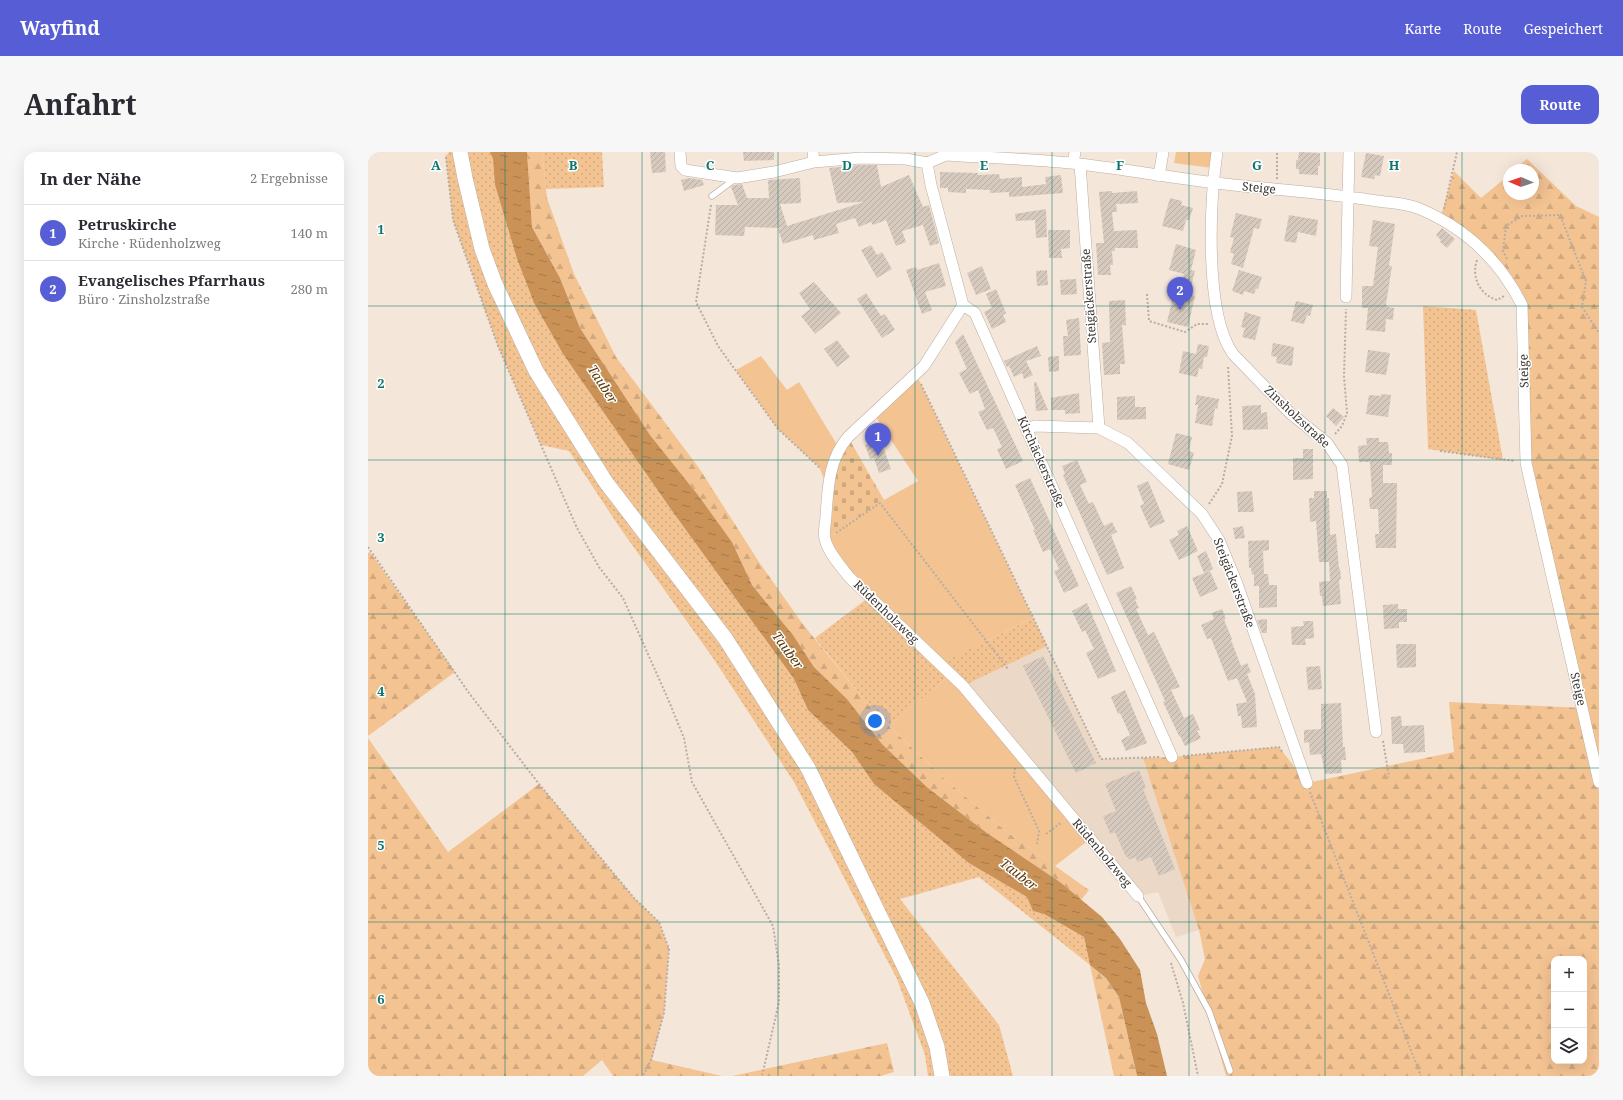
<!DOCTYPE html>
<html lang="de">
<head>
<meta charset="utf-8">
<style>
  :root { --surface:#fff; --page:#f7f7f7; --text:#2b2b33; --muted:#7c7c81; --line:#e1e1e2; --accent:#575ed5 }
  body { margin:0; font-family:"Noto Serif",serif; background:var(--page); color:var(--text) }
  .controls { position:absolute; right:12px; bottom:12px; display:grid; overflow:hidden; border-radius:8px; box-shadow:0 4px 16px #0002 }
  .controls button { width:36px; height:36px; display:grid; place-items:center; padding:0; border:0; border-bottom:1px solid var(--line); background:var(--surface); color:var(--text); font:20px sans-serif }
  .compass { position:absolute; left:1135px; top:12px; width:36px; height:36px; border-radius:50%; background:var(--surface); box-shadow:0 4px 16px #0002; rotate:272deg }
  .you { position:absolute; left:507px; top:569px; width:14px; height:14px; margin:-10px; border:3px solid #fff; border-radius:50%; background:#1a73e8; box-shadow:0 0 0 6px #1a73e833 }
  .badge { display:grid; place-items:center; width:26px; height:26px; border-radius:50%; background:var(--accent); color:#fff; font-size:13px; font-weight:700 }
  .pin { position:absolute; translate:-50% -33px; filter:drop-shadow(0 1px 2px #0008) }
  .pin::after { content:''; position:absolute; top:21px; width:14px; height:12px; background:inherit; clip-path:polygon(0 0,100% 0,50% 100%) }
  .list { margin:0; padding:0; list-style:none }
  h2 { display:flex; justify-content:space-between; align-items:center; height:52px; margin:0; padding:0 16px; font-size:17px }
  h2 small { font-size:13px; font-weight:400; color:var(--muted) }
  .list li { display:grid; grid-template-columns:26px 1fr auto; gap:12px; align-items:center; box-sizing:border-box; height:56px; padding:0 16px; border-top:1px solid var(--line) }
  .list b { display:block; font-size:15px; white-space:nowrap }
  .list p { margin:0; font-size:13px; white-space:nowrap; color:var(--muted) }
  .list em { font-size:13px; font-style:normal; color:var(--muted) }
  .icon { flex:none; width:22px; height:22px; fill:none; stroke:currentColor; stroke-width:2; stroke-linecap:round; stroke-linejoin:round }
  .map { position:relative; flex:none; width:1231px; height:924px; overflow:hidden; border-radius:12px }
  header { display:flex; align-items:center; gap:24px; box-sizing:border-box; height:56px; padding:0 20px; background:var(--accent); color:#fff }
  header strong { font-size:19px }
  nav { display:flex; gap:22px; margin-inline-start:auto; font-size:14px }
  .intro { display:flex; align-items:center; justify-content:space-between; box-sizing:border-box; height:96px; padding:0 24px }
  h1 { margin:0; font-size:28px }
  .button { padding:10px 18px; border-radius:12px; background:var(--accent); color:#fff; font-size:14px; font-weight:700 }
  main { display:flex; gap:24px; padding:0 24px }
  aside { flex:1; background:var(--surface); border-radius:12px; box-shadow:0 4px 16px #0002 }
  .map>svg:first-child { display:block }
  .built { fill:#ebd8c6 }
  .grass { fill:url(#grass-dots) }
  .forest { fill:url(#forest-firs); fill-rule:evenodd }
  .cemetery { fill:url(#cemetery-stones) }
  .garden { fill:#f4c392 }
  .water { fill:url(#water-ripples) }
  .building { fill:url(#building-hatch) }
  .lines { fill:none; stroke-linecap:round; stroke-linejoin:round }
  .lane-casing { stroke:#bbaea2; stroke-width:7 }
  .street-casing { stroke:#bbaea2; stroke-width:12 }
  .secondary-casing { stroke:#bbaea2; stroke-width:16 }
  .path { stroke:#b8ada3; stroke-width:2; stroke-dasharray:2 2; stroke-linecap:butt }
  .lane { stroke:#fff; stroke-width:5.5 }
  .street { stroke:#fff; stroke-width:11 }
  .secondary { stroke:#fff; stroke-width:15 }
  .grid { fill:none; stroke:#0f766e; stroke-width:1; stroke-opacity:0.55 }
  .labels { text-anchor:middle; stroke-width:3; stroke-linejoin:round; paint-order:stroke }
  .street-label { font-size:12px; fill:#3b3631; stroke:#fff }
  .water-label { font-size:13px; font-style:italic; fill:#5d3706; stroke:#fff }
  .grid-label { font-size:13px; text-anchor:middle; font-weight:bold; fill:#0f766e; stroke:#fff; stroke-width:3; stroke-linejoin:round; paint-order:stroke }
</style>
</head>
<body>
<header>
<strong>Wayfind</strong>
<nav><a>Karte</a><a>Route</a><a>Gespeichert</a></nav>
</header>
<div class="intro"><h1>Anfahrt</h1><a class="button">Route</a></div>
<main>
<aside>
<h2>In der Nähe<small>2 Ergebnisse</small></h2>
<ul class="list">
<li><span class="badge">1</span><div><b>Petruskirche</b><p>Kirche · Rüdenholzweg</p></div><em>140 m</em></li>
<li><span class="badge">2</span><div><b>Evangelisches Pfarrhaus</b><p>Büro · Zinsholzstraße</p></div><em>280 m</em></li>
</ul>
</aside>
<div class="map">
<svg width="1231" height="924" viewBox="0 0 1231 924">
  <defs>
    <pattern id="grass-dots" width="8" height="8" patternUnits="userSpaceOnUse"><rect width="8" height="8" fill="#f4c392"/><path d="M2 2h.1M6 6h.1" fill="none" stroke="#d2a87e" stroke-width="1.8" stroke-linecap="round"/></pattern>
    <pattern id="forest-firs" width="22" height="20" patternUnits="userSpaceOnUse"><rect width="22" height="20" fill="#f4c392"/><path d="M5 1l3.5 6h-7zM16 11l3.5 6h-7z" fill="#d2a87e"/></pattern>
    <pattern id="cemetery-stones" width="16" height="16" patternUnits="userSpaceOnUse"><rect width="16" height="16" fill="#f4c392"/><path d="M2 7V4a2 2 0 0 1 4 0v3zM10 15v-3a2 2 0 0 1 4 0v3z" fill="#d2a87e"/></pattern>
    <pattern id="water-ripples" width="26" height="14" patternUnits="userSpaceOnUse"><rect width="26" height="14" fill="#ca9257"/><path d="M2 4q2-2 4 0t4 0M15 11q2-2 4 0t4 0" fill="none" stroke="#a57849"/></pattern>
    <pattern id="building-hatch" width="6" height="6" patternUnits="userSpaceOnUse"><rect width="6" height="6" fill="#d6c9bd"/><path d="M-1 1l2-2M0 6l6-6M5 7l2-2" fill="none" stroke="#b9ada3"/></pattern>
  </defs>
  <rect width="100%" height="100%" fill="#f4e6d9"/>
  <!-- built -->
  <path class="built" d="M679 494 733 607 775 606 831 778 808 785 790 740 770 744 595 534Z"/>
  <!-- grass -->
  <path class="grass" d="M77 0 78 4 81 0H122L125 6 127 33 149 107 166 151 195 202 302 356 426 527 440 558 484 600 506 632 644 736 659 745 666 759 676 762 716 785 722 813 611 725 532 747 631 873 645 924H560L557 903 529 827 426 630 345 506 252 376 201 299 173 293 130 194 85 68Z
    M174 0H234L236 35 178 37Z
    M1055 154 1108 158 1135 308 1060 297Z
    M500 446 618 489 665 466 679 494 595 534 582 523 521 574 506 560 447 486Z"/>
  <!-- forest -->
  <path class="forest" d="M159 0H174L179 46 206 122 248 205 331 316 391 410 434 471 506 560 577 627 639 680 721 738 713 748 692 730 619 681 560 636 514 592 479 547 446 515 425 483 384 433 364 390 330 343 282 283 212 176 192 126 164 75Z
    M1159 7 1208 54 1231 65V924H858L830 824 837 807 831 778 775 606 804 605 911 595 939 631 1086 600 1081 550 1215 556 1158 311 1154 153 1129 112 1072 67 1086 19 1113 46 1141 23V42H1165V18H1146ZM1186 807H1216V909H1186Z
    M2 400 87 520 0 584V401Z
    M0 586 80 700 171 632 267 747 291 770 301 797 296 861 284 908 354 924H245L234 908 215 924H0Z
    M722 813 738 826 751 845 769 924H746Z
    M519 891 526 920 513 924H364Z"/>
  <!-- cemetery -->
  <path class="cemetery" d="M480 285 516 348 457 388 460 336Z"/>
  <!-- garden -->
  <path class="garden" d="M808 0H844V16L806 11Z
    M393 204 419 238 431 230 471 296 460 336 451 315 410 277 368 218Z
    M548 222 665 466 571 512 505 450 457 388 516 348 550 329 506 262Z
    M582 523 722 687 687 714 639 680 577 627 521 574Z"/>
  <!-- water -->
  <path class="water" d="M122 0H159L164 75 192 126 212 176 282 283 330 343 364 390 384 433 425 483 446 515 479 547 514 592 560 636 619 681 692 730 734 765 752 787 772 818 778 851 789 882 799 924H769L751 845 738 826 722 813 716 785 676 762 665 759 659 745 601 711 506 632 484 600 440 558 426 527 302 356 195 202 166 151 149 107 127 33 125 7Z"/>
  <!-- building -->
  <path class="building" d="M282 0H297L298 20 284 21Z
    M375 0H406V8L376 9Z
    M931 0 952 1V14H950V23L931 22V17H928V8H930Z
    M998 1 1016 4 1012 24 1007 23 1006 27 993 25Z
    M493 13H509L513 35 541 23 555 55 561 53 571 91 562 94 555 73 534 79 538 90 528 94 518 68 505 73 503 70 491 75 487 66 468 72 471 81 446 88 445 83 415 92 410 77 415 76 377 75 376 84 347 83 348 53H370L363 35 366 33 374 32 379 46H401L400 28 432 26 433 51 412 52 419 74 496 50 469 51 461 16Z
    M572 20 610 21V23L631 22 632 27 654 25V35L678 32 677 25 693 23 695 41 641 45V40L622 41V38L598 37V41L580 40V36H572Z
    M321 26 334 28 336 33 316 39 313 28Z
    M744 39V41L769 39 770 51 748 52 749 60H744L746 79 769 78 770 96H747V99H744L745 113H742L743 123H730L728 91H736L731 40Z
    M802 46 814 49 813 53 825 56 821 68H818L815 79 794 74Z
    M678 57 679 85 668 86 667 68 648 69 647 62Z
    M868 61 894 67 891 77 886 76 875 116 863 112 866 102 862 100 866 86 862 85Z
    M921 63 950 68 948 84 930 80 928 91 916 89Z
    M1005 68 1027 72 1021 114H1024L1018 152 1019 155 1026 156 1025 168 1018 167 1017 180 998 178 1000 156H994V134H1005L1010 95 1001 94Z
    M1074 76 1087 87 1079 96 1072 90 1073 88 1068 83Z
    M680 78H702V96L693 97 694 106H681Z
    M808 92 828 98 823 118 827 119 821 142 827 144 820 175 799 170 806 142 811 143 816 122 801 118Z
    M503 93 509 103 514 100 524 117 509 126 493 98Z
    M571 111 578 134 557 140 564 158 554 162 538 118 548 115 549 118Z
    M614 114 623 137 608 143 599 121Z
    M679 118 680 133 669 134 668 119Z
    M871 118 894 125 890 137 888 136 886 142 876 139 875 143 864 139Z
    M708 127 709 142 693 143 692 128Z
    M446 130 473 161 447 182 433 164 442 157 431 141Z
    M628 137 638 161 635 163 638 170 624 177 616 160 624 156 618 142Z
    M498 141 513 164 517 162 527 178 514 186 489 147Z
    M757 148 758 173H754L757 212H752V222L736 223 734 191 742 190 741 149Z
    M928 149 945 153 942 164 939 163 936 172 923 169Z
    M877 160 893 165 887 188 874 185 877 176 873 175Z
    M711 166 713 203 696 204 695 184H700L698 168Z
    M595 182 655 309 638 317 629 297 634 295 625 276 619 278 610 260 617 257 610 238 602 242 591 221 599 217 587 190Z
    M469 188 482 205 469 215 456 197Z
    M905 191 926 195 924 214 908 211 909 205 903 204Z
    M830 192 841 194 839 205H836L834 217 831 216 829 225 811 221 815 199 828 202Z
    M669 194 673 204 658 209 665 223 656 227 654 221 646 225 641 214 639 215 636 209Z
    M1000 198 1022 201 1018 223 997 220Z
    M691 204V219L681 220 680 205Z
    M666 230H668L680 258 668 259Z
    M711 241 712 261 697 262V258H683V246Z
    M1013 242 1023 243 1020 265 998 262 1001 243 1013 244Z
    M829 243 851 247 849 257 847 256 844 274 827 271 830 253H827Z
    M767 244V255H778V267L749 268V245Z
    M893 253V261L899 260 900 277 875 278 874 254Z
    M965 256 976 265 968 274 958 264Z
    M808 281 824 285 821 299 826 301 821 318 800 312Z
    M512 286 523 317 511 321 506 306 502 307 497 293 502 292 501 290Z
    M998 286H1011V290H1020L1021 301H1024V313H1015V331H1029L1028 396H1008L1007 382H1011L1010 357H1002L1001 346 1004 345 1002 310H991L990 294 999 293Z
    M935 297H945V327L925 328V306H935Z
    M709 308 719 330 712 333 721 352 725 350 736 374 744 370 749 380 743 383 756 416 739 423 695 323 697 322 694 314Z
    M662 326 711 434 696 441 686 419 691 417 682 397 675 400 665 378H667L647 333Z
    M780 329 797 370 782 376 772 354 776 352 769 334Z
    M884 339 886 360H870L869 340Z
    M946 339H959V346H961L962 383 968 382 971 417 972 416 973 427 971 428 973 452 955 454 954 444H952L951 430 962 429 961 410H951L948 369 942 370 941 346H946Z
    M819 374 830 399 811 408 801 388 811 383 809 379Z
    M875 374 877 386 867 387 865 376Z
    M901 388V398L895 399 896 422H900L901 433H909V455L891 456V434H886V422L884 423 883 416H881L880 389Z
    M838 399 845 417 836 421 829 404Z
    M842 419 850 437 832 445 824 426Z
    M763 434 769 447 767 448 771 456 768 457 780 483 786 480 812 535 803 538 816 566 825 562 832 578 829 579 833 586 817 594 812 584H811L795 550 797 549 788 529 748 441Z
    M719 451 748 519 730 527 718 501 726 497 717 478 714 480 704 459Z
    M1030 452V457H1039V470H1031V476L1016 477 1015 453Z
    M854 457 858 467 856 468 864 487 863 488 873 514 879 511 883 520 879 522 887 542 889 575 874 576 873 564H870L868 552 879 550 869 526 860 529 843 486 839 487 833 473 846 467 844 461Z
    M899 467V481H894L889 468Z
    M935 469H945L946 486 937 487 938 493H924L923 475 936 474Z
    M1028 492H1048V515L1029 516Z
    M675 504 728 611 708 621 655 514Z
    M952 514 954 537 940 538 938 515Z
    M757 538 779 591 758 599 753 588 762 583 752 561 750 562 743 545Z
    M973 551 975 595H977L978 608H973L974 621 957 622 953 602 942 603 941 590 936 591V578L953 577V552Z
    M1033 564 1034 574 1056 573 1057 600 1036 601 1035 592H1024L1023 565Z
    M771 618 778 636 775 637 807 717 791 724 783 705 770 710 767 705 761 708 759 704 758 705 747 680 742 682 735 664 748 659 737 632Z"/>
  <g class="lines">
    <!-- lane casing -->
    <g class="lane-casing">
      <path id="lane" d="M344 44 367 27
        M770 744 813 808 841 859 862 919"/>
    </g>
    <!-- street casing -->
    <g class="street-casing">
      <path id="street" d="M312 0 313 14 317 18 369 26 406 20 446 10 493 6 538 7 559 11 578 3C622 6 667 7 712 12 770 19 827 30 885 35 926 39 968 42 1009 49 1023 51 1039 51 1052 57 1097 76 1132 109 1154 153L1158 311 1231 630
        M445 0 446 10
        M849 0C842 49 836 161 865 202L922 261 959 291 974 313 1008 580
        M559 11 563 33 595 153 607 161 804 605
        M705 11 707 0
        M712 12 731 276 760 291 834 362 851 388 868 429 939 631
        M791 24 795 0
        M978 145 981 0
        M595 153 556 214 480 285C461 307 460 335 458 363 458 370 455 380 457 387 459 399 474 416 482 426L595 534 770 744
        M658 277 667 274 731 276"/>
    </g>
    <!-- secondary casing -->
    <g class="secondary-casing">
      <path id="secondary" d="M92 0 97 26 114 97 127 132 168 219 237 329 357 486 440 616 554 851 569 895 574 924"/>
    </g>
    <!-- path -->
    <path class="path" d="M78 5 85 68 130 194 209 376 231 415 255 446 300 547 316 586 324 630 405 774 411 813V850L394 924
      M909 27V0
      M343 53 328 150 350 194 410 277 452 316
      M1076 57 1089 0
      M1139 107 1135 99 1138 74 1154 64 1192 63 1218 129 1214 155 1231 181
      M1109 108C1103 125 1112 143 1129 148L1136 144
      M779 142 781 169 817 180 829 172H840
      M553 232 733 607 792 605
      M967 282 974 274 979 261 976 224 978 157
      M1072 299 1147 309
      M841 352 854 332 864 284 860 214
      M468 381 512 351 640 517
      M0 395 101 541 171 632 267 747 291 770 301 797 296 861 283 908 275 924
      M1015 589 1021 625
      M815 604 911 595 915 601
      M647 616 646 625 671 679 669 692
      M942 640 1053 924
      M678 682 694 670
      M803 811 815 851 830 924"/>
    <!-- lane -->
    <use href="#lane" class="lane"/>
    <!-- street -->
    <use href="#street" class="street"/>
    <!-- secondary -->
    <use href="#secondary" class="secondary"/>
  </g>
  <!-- grid -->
  <path class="grid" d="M137 0V924M274 0V924M410 0V924M547 0V924M684 0V924M821 0V924M957 0V924M1094 0V924M0 154H1231M0 308H1231M0 462H1231M0 616H1231M0 770H1231"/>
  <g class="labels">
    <!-- street labels -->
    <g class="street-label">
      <text transform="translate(891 36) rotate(6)" y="4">Steige</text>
      <text transform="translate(721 144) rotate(-94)" y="4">Steigäckerstraße</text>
      <text transform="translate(1156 219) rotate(-92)" y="4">Steige</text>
      <text transform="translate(929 265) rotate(43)" y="4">Zinsholzstraße</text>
      <text transform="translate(673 310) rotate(66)" y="4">Kirchäckerstraße</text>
      <text transform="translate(866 431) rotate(69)" y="4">Steigäckerstraße</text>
      <text transform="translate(518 460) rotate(44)" y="4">Rüdenholzweg</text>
      <text transform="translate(1210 537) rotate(77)" y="4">Steige</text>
      <text transform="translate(734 701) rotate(50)" y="4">Rüdenholzweg</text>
    </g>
    <!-- water labels -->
    <g class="water-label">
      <text transform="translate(235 232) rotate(57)" y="5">Tauber</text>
      <text transform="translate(420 498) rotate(54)" y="5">Tauber</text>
      <text transform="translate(651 722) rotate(38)" y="5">Tauber</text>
    </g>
  </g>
  <g class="grid-label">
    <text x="68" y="18">A</text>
    <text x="205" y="18">B</text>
    <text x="342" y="18">C</text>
    <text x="479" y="18">D</text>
    <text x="616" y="18">E</text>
    <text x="752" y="18">F</text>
    <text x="889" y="18">G</text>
    <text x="1026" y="18">H</text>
    <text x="13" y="82">1</text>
    <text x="13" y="236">2</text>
    <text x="13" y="390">3</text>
    <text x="13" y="544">4</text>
    <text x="13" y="698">5</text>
    <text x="13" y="852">6</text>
  </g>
</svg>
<div class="controls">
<button>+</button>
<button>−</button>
<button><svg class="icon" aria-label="layers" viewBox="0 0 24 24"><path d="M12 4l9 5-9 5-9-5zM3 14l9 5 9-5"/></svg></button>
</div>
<svg class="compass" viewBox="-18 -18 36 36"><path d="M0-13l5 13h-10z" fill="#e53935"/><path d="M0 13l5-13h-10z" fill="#7c7c81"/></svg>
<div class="you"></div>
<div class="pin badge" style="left:510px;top:304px">1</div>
<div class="pin badge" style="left:812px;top:158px">2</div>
</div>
</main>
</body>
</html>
